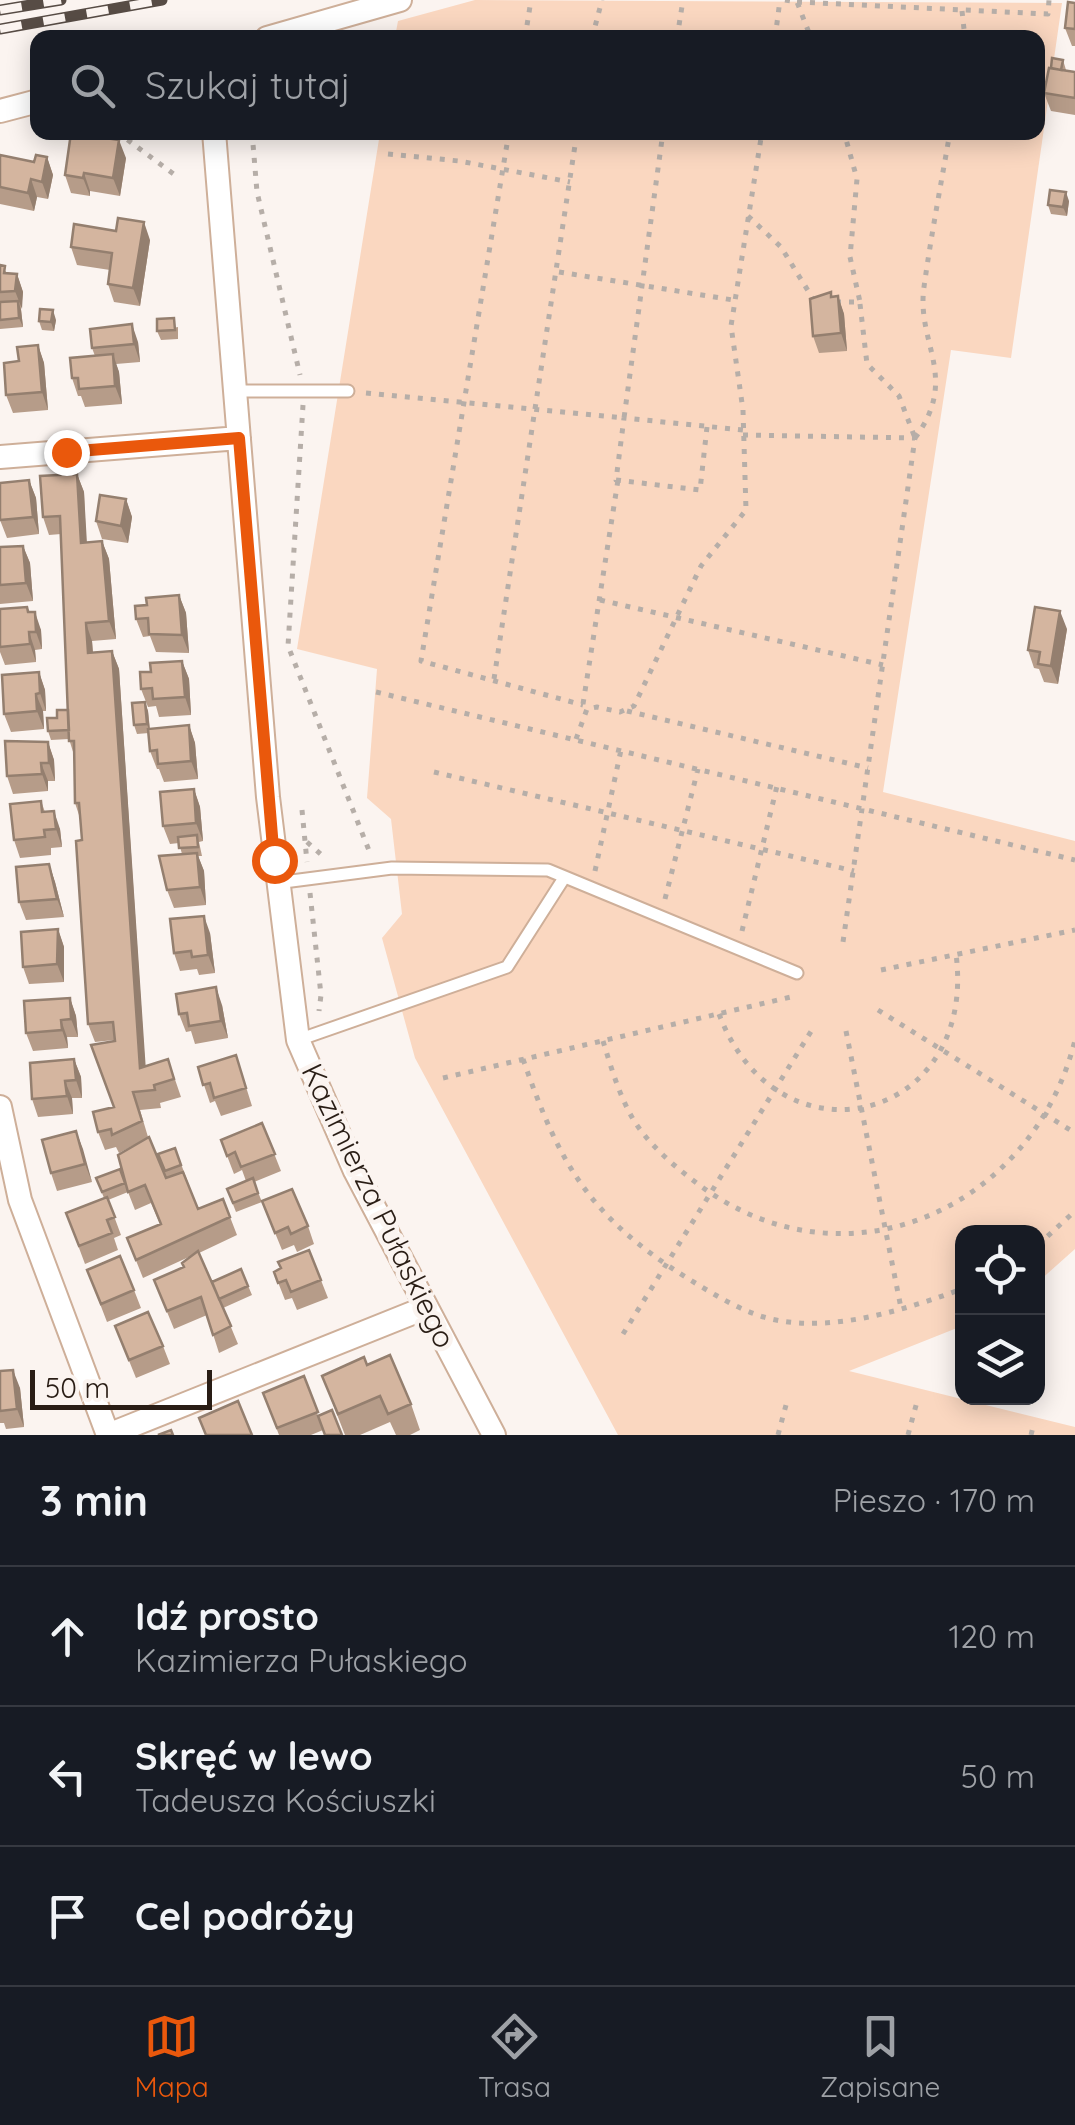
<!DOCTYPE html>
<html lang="pl">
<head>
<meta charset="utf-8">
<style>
  :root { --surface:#171b24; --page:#242831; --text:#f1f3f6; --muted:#9ea1a6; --line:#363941; --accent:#ea580c }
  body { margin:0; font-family:Quicksand,sans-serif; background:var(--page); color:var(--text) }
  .controls { position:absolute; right:30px; bottom:30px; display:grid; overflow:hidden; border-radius:20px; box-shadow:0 5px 25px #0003 }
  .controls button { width:90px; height:90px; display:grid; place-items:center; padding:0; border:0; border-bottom:2px solid var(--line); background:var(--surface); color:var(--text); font:50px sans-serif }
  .scale { position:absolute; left:30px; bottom:25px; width:182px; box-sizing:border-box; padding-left:10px; border:5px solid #291d15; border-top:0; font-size:28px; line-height:35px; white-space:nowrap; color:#291d15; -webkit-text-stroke:8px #fbf4f0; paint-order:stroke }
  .stop { position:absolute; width:30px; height:30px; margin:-22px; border:8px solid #ea580c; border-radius:50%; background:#fff }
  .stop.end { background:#ea580c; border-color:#fff; box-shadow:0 2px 10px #0008 }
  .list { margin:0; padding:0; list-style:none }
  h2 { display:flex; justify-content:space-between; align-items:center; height:130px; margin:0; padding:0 40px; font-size:42px }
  h2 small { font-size:32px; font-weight:400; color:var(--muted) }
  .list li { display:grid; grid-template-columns:65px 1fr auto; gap:30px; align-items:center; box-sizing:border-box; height:140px; padding:0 40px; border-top:2px solid var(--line) }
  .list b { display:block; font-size:38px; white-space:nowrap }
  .list p { margin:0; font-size:32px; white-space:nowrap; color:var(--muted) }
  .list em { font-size:32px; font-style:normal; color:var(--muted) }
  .icon { flex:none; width:55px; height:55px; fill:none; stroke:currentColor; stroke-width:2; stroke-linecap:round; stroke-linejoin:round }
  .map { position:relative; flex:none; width:1075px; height:1435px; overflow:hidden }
  .search { position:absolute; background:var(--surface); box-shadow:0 5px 25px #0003; left:30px; right:30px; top:30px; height:110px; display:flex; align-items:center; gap:25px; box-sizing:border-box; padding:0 35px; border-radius:20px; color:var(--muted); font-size:38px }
  .sheet { height:550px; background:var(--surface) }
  nav { display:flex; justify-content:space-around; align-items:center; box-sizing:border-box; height:140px; border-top:2px solid var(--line); background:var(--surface); font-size:28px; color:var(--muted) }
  nav a { display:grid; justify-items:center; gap:5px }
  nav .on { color:var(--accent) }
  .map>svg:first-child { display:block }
  .green { fill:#fad7c0 }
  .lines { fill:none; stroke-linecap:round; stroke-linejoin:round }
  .lane-casing { stroke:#ceaf99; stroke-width:15 }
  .street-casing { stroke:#ceaf99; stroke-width:26 }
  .path { stroke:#b6aea8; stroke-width:5; stroke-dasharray:5 8; stroke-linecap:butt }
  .lane { stroke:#fff; stroke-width:11 }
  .street { stroke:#fff; stroke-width:22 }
  .rail-casing { stroke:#574c45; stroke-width:11 }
  .rail { stroke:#fbf4f0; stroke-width:8; stroke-dasharray:22; stroke-linecap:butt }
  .wall { fill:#b69c89 }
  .shaded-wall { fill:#947f6f }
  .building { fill:#d4b59f; stroke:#947f6f; stroke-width:2.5 }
  .route { stroke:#ea580c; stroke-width:12 }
  .labels { text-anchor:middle; stroke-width:9; stroke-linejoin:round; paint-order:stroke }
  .street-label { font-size:30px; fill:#291d15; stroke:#fbf4f0 }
</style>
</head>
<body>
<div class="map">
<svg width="1075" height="1435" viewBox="0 0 1075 1435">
  <rect width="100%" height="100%" fill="#fbf4f0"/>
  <!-- green -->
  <path class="green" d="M475 0 1062 3 1011 358 951 350 883 792 1075 841V1249L1038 1282V1232H962V1326L849 1371 1075 1427V1435H618L415 1058 382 938 402 914 391 819 367 798 377 669 297 649 380 133 1038 132V38L395 37 398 21Z"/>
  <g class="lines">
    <!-- lane casing -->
    <g class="lane-casing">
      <path id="lane" d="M237 391H348
        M276 883 392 868 548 870 797 973
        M298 1040 507 967 564 878"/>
    </g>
    <!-- street casing -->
    <g class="street-casing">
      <path id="street" d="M267 38 400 0
        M0 111 38 101
        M214 132 268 797 298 1040 355 1171 494 1435
        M0 457 239 438
        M0 1107 20 1200 108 1435
        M108 1435 425 1308"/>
    </g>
    <!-- path -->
    <path class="path" d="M785 0 797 2 811 38
      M797 2 1048 14 1049 0
      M962 11 965 38
      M525 38 531 0
      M592 38 602 0
      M677 38 683 0
      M775 38 780 0
      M117 132 175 175
      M252 132 257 192 300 375
      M509 132 421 661 583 705
      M388 154 459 161 570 182
      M748 216 781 247 815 302
      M559 272 733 300
      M836 302H860L850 257 857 179 844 132
      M860 304 867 364 899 396 915 438
      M366 393 624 418 663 132
      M303 405 288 646 370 853
      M707 427 700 490 616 480 624 418 743 430
      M743 435 915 438 843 942
      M915 438C960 377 916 344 924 287 931 236 941 184 950 132
      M600 600 883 665
      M494 679 577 132
      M376 692 1075 860
      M583 704 618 480
      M627 711 868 768
      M576 739 587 709 597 707 620 712 634 706 701 566 746 510 743 410 731 326 762 132
      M434 772 854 871
      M302 810 307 862
      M307 842 325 858
      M595 871 621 750
      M310 893 321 995 319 1011
      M665 899 698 769
      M742 931 777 786
      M881 970 1075 930
      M878 1010 1075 1133
      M719 1014C778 1171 978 1123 956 954
      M846 1031 901 1308
      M603 1041C611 1067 619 1095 633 1119 649 1145 674 1166 698 1184 844 1294 1033 1210 1075 1040
      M523 1059C560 1166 590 1217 687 1278 715 1295 745 1314 776 1320 836 1332 907 1309 962 1289
      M443 1078 795 996
      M1038 1245 1075 1211
      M623 1334 815 1025
      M778 1435 786 1405
      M908 1435 918 1398
      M1031 1435 1033 1427"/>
    <!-- lane -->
    <use href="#lane" class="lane"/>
    <!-- street -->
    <use href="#street" class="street"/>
    <!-- rail casing -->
    <g class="rail-casing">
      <path id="rail" d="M0 10 61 0
        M0 29 162 0"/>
    </g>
    <!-- rail -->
    <use href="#rail" class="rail"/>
  </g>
  <!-- wall -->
  <path class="wall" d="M1075 3V46H1072L1065 28Z
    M1063 60 1066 70 1075 72V115L1051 111 1044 93Z
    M0 155 34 162 47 157 53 175 48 199 37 197 34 211 0 204Z
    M126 158 120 196 90 191V196L71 193 65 175Z
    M1069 201 1067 216 1051 214 1048 205Z
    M150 240 140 306 114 302 108 284 110 270 77 265 71 247Z
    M0 265 8 274H17L23 292 21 309 23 327 0 329Z
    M838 296 844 314 847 351 819 353 813 336 833 297Z
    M56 320 54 331 42 330 39 321Z
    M178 327V339L161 340 157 331Z
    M138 342 140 362 116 364 119 372 122 404 85 407 81 396H78L72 378 95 356 92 348Z
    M38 345 44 363 48 410 13 413 6 395 19 361Z
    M77 474 84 492 86 543 102 541 109 559 116 639 92 641 93 652 112 651 119 669 145 1066 168 1059 181 1097 160 1103 161 1108 140 1110 148 1137 166 1178 158 1154 175 1148 198 1209 223 1199 237 1235 199 1253 212 1282 241 1269 252 1295 223 1308 238 1344 219 1353 207 1315 174 1329 154 1280 184 1267 191 1256 143 1278 127 1238 160 1224 151 1203 135 1210 128 1192 108 1200 121 1235 114 1238 118 1250 85 1264 66 1213 104 1198 96 1178 120 1169 127 1188 134 1145 119 1153 116 1147 105 1150 98 1132 114 1107V1040L95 1042 88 1024 82 840 80 818 75 803 74 755 69 739 51 740 48 731 57 718 68 710 61 534 49 535 43 517Z
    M29 480 36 498 39 534 7 538 0 520Z
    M126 499 132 517 128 543 102 539 96 521Z
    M23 546 30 563 33 601 0 604V547Z
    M179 595 186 613 189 653 156 652 150 636 143 637 136 619 147 605Z
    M27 607 41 630 42 649 35 650 36 662 5 665 0 652V609Z
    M1067 629 1058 684 1044 682 1039 669 1034 668 1028 650Z
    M182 661 189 679 191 715 159 717 156 706 148 707 141 689 151 672Z
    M39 672 45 690 46 711H43L44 729 11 732 4 714Z
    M145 702 148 711 150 729 189 725 195 743 198 779 164 782 159 769H157L150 751 149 733 137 734 134 725Z
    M48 742 54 760 55 781H48V791L13 794 7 776Z
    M194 789 200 807 203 841 199 842 202 856H198L204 871 206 905 174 908 167 890 182 854 179 843 170 844 163 826Z
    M41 801 45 812 60 829 62 847 51 848V855L20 858 14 840Z
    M49 864 55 882 64 917 26 920 19 902Z
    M58 929 64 947V982L29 984 23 967Z
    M210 933 215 973 199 975 197 969 180 971 174 953Z
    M70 998 76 1016 78 1037H67L68 1048 33 1051 26 1033Z
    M222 1005 228 1038 195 1044 191 1031 186 1032 179 1014Z
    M236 1055 252 1106 221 1116 215 1101 210 1103 198 1067Z
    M74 1059 81 1077 82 1098H72L73 1114 38 1117 32 1099Z
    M262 1123 281 1171 254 1182 262 1202 236 1212 227 1189 246 1181 242 1170 234 1174 221 1140Z
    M76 1131 92 1182 57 1191 51 1173Z
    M262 1201 308 1226 314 1244 297 1252 294 1245 282 1250Z
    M309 1250 328 1298 297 1310 292 1298 285 1300 274 1272Z
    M87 1270 134 1290 141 1308 107 1322Z
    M115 1326 163 1346 170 1364 136 1378Z
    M367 1365 411 1404 420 1430 410 1435H396L390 1422 360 1435H345L322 1376Z
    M0 1371 20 1388 24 1427 6 1429 4 1423H0Z
    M304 1376 323 1430 311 1435H279L263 1393Z"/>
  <!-- shaded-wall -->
  <path class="shaded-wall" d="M119 140 126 158 120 196 113 178Z
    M47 157 53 175 48 199 42 182Z
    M84 173 90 191V196L83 178Z
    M31 179 37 197 34 211 28 193Z
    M1066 192 1069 201 1067 216 1063 207Z
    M144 222 150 240 140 306 133 288Z
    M17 274 23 292 22 309 15 291Z
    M838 296 844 314 847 351 841 333Z
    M18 301 21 310 23 327 19 318Z
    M53 310 56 320 54 331 51 322Z
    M132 324 138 342 140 362 134 344Z
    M38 345 44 363 48 410 42 392Z
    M113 354 119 372 122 404 115 386Z
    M77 474 84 492 88 561 81 543Z
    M29 480 36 498 39 534 33 517Z
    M126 499 132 517 128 543 121 526Z
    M102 541 109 559 116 639 109 621Z
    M23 546 30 563 33 601 26 583Z
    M179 595 186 613 189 653 182 635Z
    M1060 611 1067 629 1058 684 1051 666Z
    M35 612 41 630 42 649 36 632Z
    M86 623 92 641 94 671 88 653Z
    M29 632 35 650 36 662 30 644Z
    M112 651 119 669 147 1086 140 1068Z
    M182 661 189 679 191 715 185 697Z
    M39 672 45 690 46 711 40 693Z
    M36 694 43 711 44 729 37 711Z
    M145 702 148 711 150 733 147 724Z
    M189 725 195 743 198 779 191 761Z
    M48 742 54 760 55 781 49 763Z
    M41 763 48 781V791L42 774Z
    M194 789 200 807 203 841 196 823Z
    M54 811 60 829 62 847 56 829Z
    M197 853 204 871 206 905 200 887Z
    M49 864 55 882 64 917 57 899Z
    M204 916 210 933 215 973 208 955Z
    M58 929 64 947V982L57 964Z
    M216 987 222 1005 228 1038 221 1021Z
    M70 998 76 1016 78 1037 71 1019Z
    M61 1020 67 1037 68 1048 62 1030Z
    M74 1059 81 1077 82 1098 76 1080Z
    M65 1081 72 1098 73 1114 67 1096Z
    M76 1131 83 1149 92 1182 85 1164Z
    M13 1370 20 1388 24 1427 17 1409Z"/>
  <!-- building -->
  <path class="building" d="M1068 2 1075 3V29L1065 28Z
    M1052 58 1063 60 1061 70 1051 68Z
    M1049 68 1075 72V98L1044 93Z
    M71 133 119 140 113 178 84 173 83 178 65 175Z
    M0 155 34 162 36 155 47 157 42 182 31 179 28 193 0 187Z
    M1050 190 1066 192 1063 207 1048 205Z
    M118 218 144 222 133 288 108 284 112 253 71 247 74 224 116 231Z
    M0 265 5 266 4 273 17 274 15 291 0 292Z
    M831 292V297L838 296 841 333 813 336 810 299Z
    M18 301 19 318 0 320V302Z
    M40 309 53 310 51 322 39 321Z
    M174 318 175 330 157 331V319Z
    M132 324 134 344 92 348 90 329Z
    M38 345 42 392 6 395 4 363 19 361 17 347Z
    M113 354 115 386 79 389 78 378H72L70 358Z
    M77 474 81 543 102 541 109 621 86 623 88 653 112 651 140 1068 168 1059 174 1079 154 1085 155 1090 133 1092 142 1121 112 1135 111 1129 98 1132 93 1112 114 1107 91 1045 115 1041 113 1022 88 1024 76 841 82 840 79 803H75L74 741H69L60 516 43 517 40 476Z
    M29 480 33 517 0 520V483Z
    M100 495 126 499 121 526 96 521Z
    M23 546 26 583 0 585V547Z
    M179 595 182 635 149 634 148 618 136 619 135 606 147 605 146 598Z
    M27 607 28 612H35L36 632H29L30 644 0 647V609Z
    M1035 607 1060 611 1051 666 1038 664 1040 652 1028 650Z
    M182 661 185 697 153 699 152 688 141 689 140 672H151L150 663Z
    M39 672 40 693 36 694 37 711 4 714 2 675Z
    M145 702 147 724 134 725 132 703Z
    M57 710H68L69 730 48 731 47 718H57Z
    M189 725 191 761 158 764 157 750 150 751 148 729Z
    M5 741 48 742 49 763H41L42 774 7 776Z
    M194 789 196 823 163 826 160 792Z
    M41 801 42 812 54 811 56 829 44 830 45 837 14 840 10 804Z
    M197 835 198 847 179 848 178 837Z
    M197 853 200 887 167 890 159 856Z
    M49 864 57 899 19 902 16 867Z
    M204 916 208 955 192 957 191 951 174 953 170 919Z
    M58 929 57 964 23 967 21 932Z
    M216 987 221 1021 189 1026 187 1013 179 1014 176 994Z
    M70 998 71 1019 61 1020 62 1030 26 1033 24 1001Z
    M236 1055 246 1088 214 1098 210 1083 203 1085 198 1067Z
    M74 1059 76 1080 65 1081 67 1096 32 1099 30 1063Z
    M262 1123 275 1154 241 1167 235 1152 227 1156 221 1140Z
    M76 1131 85 1164 51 1173 42 1140Z
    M149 1137 166 1178 183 1172 198 1209 223 1199 230 1217 136 1260 127 1238 161 1224 145 1185 128 1192 118 1155Z
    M175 1148 181 1165 165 1171 158 1154Z
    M120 1169 125 1183 102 1192 96 1178Z
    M253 1178 258 1193 233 1203 227 1189Z
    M292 1189 308 1226 291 1234 288 1227 275 1233 262 1201Z
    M107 1197 115 1217 107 1220 112 1233 79 1246 66 1213Z
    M309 1250 321 1280 291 1292 286 1280 278 1283 274 1272 281 1268 278 1262Z
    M198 1251 231 1326 213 1335 201 1297 167 1311 154 1280 184 1267 182 1263Z
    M120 1256 134 1290 101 1304 87 1270Z
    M241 1269 248 1286 219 1299 212 1282Z
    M148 1312 163 1346 129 1360 115 1326Z
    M390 1355 411 1404 388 1414 380 1396 338 1414 322 1376 364 1357 367 1365Z
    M13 1370 17 1409 0 1411V1371Z
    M304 1376 318 1412 277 1428 263 1393Z
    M238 1401 252 1435H206L199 1418Z
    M332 1410 342 1435H325L318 1416Z
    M171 1430 173 1435H158Z"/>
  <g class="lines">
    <!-- route -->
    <path class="route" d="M66 452 239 438 274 860"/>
  </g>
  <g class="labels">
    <!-- street labels -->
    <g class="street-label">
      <text transform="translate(378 1206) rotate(64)" y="10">Kazimierza Pułaskiego</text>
    </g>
  </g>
</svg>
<div class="controls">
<button><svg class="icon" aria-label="locate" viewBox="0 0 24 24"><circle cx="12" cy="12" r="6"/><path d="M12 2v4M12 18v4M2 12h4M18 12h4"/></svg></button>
<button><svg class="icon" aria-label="layers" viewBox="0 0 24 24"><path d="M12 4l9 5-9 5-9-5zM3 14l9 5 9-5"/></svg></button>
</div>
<div class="scale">50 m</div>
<div class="stop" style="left:274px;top:860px"></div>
<div class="stop end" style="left:66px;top:452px"></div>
<div class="search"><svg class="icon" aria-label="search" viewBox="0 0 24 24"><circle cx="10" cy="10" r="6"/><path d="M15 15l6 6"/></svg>Szukaj tutaj</div>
</div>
<section class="sheet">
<h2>3 min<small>Pieszo · 170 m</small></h2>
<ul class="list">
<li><svg class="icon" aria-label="ahead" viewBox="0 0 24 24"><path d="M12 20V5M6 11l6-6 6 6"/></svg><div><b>Idź prosto</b><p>Kazimierza Pułaskiego</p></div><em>120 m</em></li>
<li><svg class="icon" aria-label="left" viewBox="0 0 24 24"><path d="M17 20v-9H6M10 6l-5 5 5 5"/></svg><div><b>Skręć w lewo</b><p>Tadeusza Kościuszki</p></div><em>50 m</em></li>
<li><svg class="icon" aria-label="arrive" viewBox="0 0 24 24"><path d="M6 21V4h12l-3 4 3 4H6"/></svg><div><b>Cel podróży</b></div></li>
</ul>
</section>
<nav>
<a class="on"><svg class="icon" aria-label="map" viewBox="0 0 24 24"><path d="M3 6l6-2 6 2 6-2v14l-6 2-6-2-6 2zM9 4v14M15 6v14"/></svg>Mapa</a>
<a><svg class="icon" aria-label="directions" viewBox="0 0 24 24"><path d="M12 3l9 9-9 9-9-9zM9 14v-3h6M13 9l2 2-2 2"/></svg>Trasa</a>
<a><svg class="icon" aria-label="saved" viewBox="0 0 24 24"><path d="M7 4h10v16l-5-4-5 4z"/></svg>Zapisane</a>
</nav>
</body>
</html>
